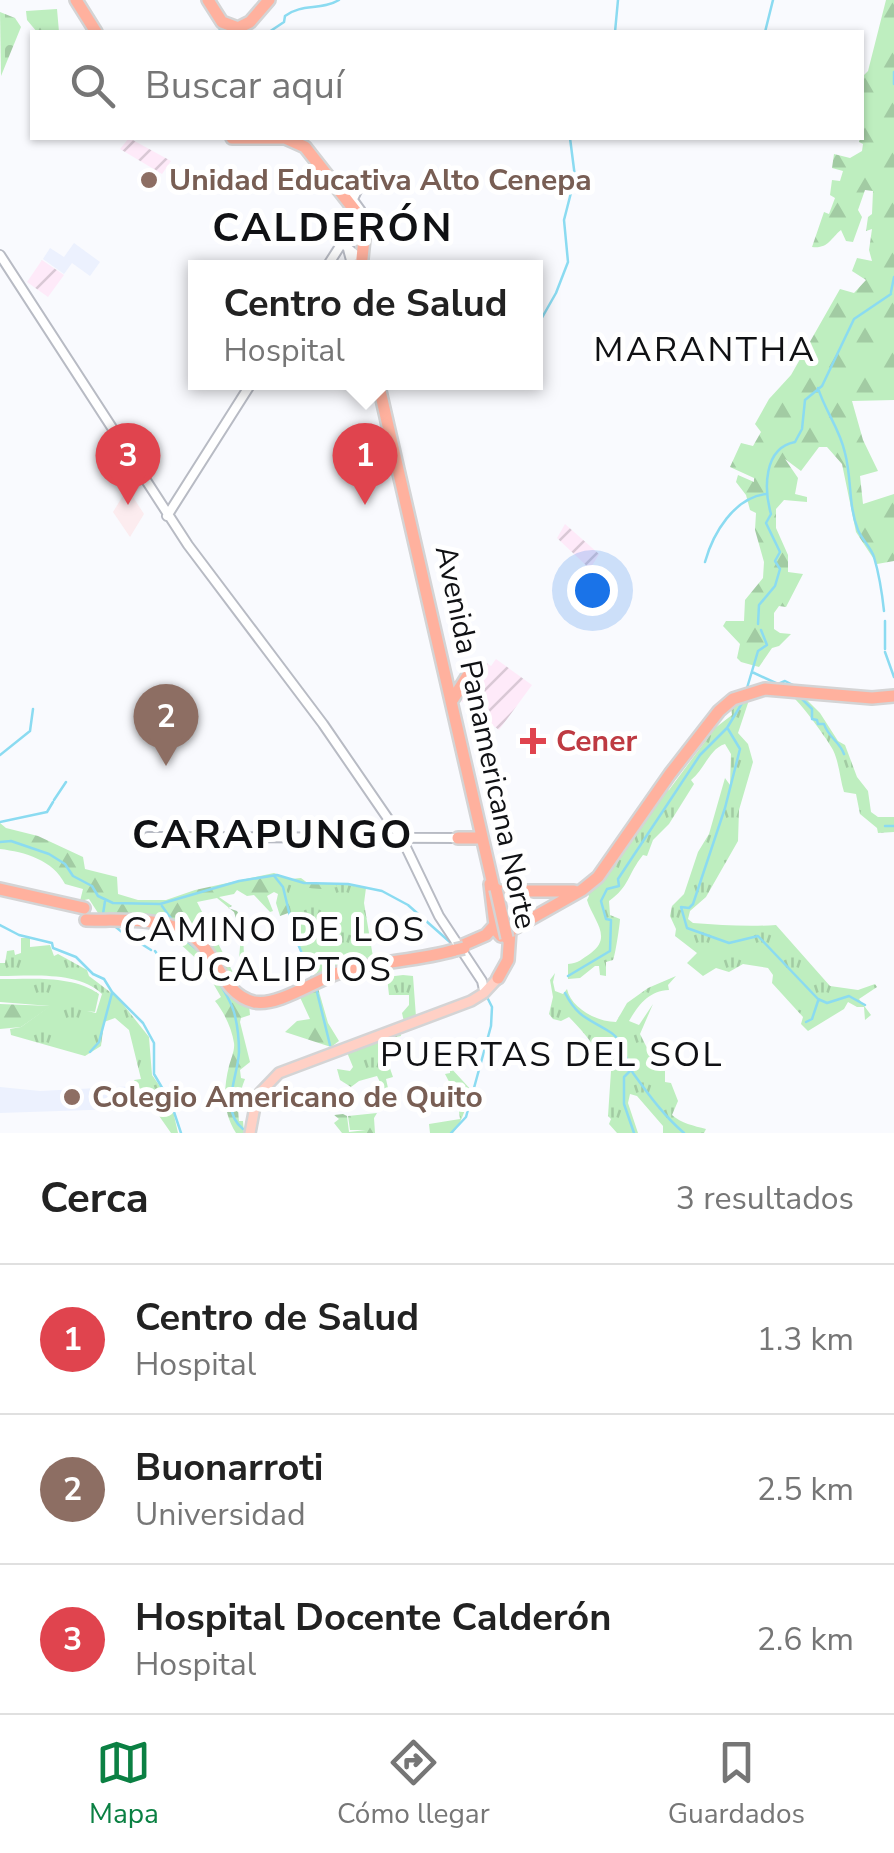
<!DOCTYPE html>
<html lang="es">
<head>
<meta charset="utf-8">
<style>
  :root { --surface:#fff; --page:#f2f2f2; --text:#222; --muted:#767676; --line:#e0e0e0; --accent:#0b8043 }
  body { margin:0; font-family:"Nunito Sans",sans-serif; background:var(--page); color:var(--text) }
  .you { position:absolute; left:592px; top:590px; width:35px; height:35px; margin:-25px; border:8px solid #fff; border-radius:50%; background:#1a73e8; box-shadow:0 0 0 15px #1a73e833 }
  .badge { display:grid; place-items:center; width:65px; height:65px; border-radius:50%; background:var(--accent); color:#fff; font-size:32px; font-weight:700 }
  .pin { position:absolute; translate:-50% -82px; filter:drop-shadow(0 2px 5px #0008) }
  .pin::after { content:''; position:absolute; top:52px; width:35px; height:30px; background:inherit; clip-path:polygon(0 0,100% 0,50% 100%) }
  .popup { position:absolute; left:188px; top:260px; width:355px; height:130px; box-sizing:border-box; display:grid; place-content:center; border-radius:0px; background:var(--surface); filter:drop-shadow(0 2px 8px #0005); font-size:32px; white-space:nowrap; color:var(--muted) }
  .popup b { font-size:38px; color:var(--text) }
  .popup::after { content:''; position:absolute; left:50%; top:100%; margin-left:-20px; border:20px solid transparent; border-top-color:var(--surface) }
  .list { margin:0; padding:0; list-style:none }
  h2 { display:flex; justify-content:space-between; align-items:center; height:130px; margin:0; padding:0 40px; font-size:42px }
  h2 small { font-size:32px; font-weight:400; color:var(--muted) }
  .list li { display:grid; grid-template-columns:65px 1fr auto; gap:30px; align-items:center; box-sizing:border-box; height:150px; padding:0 40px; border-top:2px solid var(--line) }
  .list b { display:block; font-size:38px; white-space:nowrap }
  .list p { margin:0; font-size:32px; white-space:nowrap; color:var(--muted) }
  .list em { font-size:32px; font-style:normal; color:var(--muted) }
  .icon { flex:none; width:55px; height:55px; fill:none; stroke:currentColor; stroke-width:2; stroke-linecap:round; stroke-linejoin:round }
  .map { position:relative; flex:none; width:894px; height:1133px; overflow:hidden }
  .search { position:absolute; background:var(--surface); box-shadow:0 2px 8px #0004; left:30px; right:30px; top:30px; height:110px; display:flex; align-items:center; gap:25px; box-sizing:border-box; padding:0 35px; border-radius:0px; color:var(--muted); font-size:38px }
  .sheet { height:580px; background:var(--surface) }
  nav { display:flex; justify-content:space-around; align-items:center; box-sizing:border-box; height:140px; border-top:2px solid var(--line); background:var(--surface); font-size:28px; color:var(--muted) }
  nav a { display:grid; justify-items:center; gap:5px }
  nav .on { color:var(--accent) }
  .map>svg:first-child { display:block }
  .built { fill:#ecf1fe }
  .industrial { fill:url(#industrial-furrows) }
  .medical { fill:#fcecef }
  .grass { fill:url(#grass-tufts) }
  .forest { fill:url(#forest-firs) }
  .cemetery { fill:url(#cemetery-stones) }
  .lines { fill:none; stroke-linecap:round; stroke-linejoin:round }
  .stream { stroke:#8bdbf1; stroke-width:2.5 }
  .secondary-casing { stroke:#b8bbc4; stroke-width:12 }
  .primary-casing { stroke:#d4d4d5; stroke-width:14 }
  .highway-casing { stroke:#d4d4d5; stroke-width:16 }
  .secondary { stroke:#fff; stroke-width:8 }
  .primary { stroke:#ffd0c5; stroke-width:9 }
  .highway { stroke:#ffb19e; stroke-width:11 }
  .highway-bridge-casing { stroke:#d4d4d5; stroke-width:16; stroke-linecap:butt }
  .highway-bridge { stroke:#ffb19e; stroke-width:11 }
  .education-dot { fill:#8d6e63; stroke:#fff; stroke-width:4 }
  .health-dot { fill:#e0444e; stroke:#fff; stroke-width:4 }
  .labels { text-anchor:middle; stroke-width:10; stroke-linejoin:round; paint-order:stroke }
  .education-label { font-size:30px; font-weight:bold; fill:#785e54; stroke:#fff; text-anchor:start }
  .street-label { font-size:30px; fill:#101114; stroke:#fff }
  .health-label { font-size:30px; font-weight:bold; fill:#be3a42; stroke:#fff; text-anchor:start }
  .quarter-label { font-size:35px; letter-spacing:2.5px; fill:#101114; stroke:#fff }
  .district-label { font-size:40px; font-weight:bold; letter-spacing:2.5px; fill:#101114; stroke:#fff }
</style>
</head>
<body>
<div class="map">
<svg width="894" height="1133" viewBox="0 0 894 1133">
  <defs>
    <pattern id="industrial-furrows" width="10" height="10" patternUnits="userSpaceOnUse" patternTransform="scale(2.5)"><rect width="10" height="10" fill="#feeaf9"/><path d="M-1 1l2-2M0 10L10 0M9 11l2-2" fill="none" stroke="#d9c8d5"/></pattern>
    <pattern id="grass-tufts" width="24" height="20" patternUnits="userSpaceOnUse" patternTransform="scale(2.5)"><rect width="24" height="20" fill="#beeebf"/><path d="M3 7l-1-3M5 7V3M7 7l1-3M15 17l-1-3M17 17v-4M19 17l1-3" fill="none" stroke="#a2cba3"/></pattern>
    <pattern id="forest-firs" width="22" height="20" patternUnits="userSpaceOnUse" patternTransform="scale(2.5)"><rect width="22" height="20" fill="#beeebf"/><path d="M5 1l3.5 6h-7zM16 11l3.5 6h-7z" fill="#a2cba3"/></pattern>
    <pattern id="cemetery-stones" width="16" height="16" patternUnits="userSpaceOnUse" patternTransform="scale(2.5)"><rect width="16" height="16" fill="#beeebf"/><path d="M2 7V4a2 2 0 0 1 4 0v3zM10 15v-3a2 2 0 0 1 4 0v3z" fill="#a2cba3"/></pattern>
  </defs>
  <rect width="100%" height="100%" fill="#f9fafe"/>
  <!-- built -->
  <path class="built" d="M74 243 100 262 90 276 72 263 64 274 43 259 50 248 64 257Z
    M135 1086 149 1108 0 1113V1087L40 1091Z"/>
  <!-- industrial -->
  <path class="industrial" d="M129 138 171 161 162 174 120 149Z
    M42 260 64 275 48 297 27 282Z
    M565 524 599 554 590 569 557 538Z
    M496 659 532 685 499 730 456 697 482 660 491 666Z"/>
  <!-- medical -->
  <path class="medical" d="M137 473 143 482 133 497 144 514 130 537 113 512Z"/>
  <!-- grass -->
  <path class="grass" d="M799 692 820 713 838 741 845 745 857 777 868 791 871 812 878 817H894V832L878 833 877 828 860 814 856 794 844 792C840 779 839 762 833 750 827 739 803 706 793 697Z
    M750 697 738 733 748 744 753 762 739 810 738 841 706 897 690 911 688 919 693 923C721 925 747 927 776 925L830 986 858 990 875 984 877 987 859 999 871 1015 865 1020 864 1007H857L848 1002 844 1009 808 1031 801 1024 803 1017 772 983 773 975 768 968 743 964 729 972 716 968 703 976 687 963 697 953 675 936 676 929 670 916 672 906 684 894 698 852 709 834 725 778 730 785 731 754 725 744C709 749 705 769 691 780L694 784 669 824 653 840 647 856 643 855C627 875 630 886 609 901L610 915 620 919C620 924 615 957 613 960L606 962V976L600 975 599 966H595L580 978 568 979V964C579 963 582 959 591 953 613 937 593 920 587 900L589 896 585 891 660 793 669 790 715 728 732 715 731 707Z
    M277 875 309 884 336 883 366 888 364 903 373 957 347 961 314 975 295 937Z
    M21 938H30V947L50 945 54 956 58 954 87 970 89 976 118 998 149 1037 152 1075 171 1102 178 1133H171L134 1080 141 1079 129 1030 115 1018 104 1022 101 1046 85 1056 11 1035 10 1029 21 1027 50 1006 0 1002V979C32 979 73 975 99 994L95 1012 87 1011 96 1013 102 994C78 971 32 976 0 976V963H5L7 951 14 950 15 955 21 953Z
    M555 973 553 982 555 991 563 994 567 989C571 1008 597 1022 616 1022L627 1003 648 988 676 976 668 985 669 990C649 991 639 1004 629 1021L639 1025 653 1004 640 1034 652 1058 659 1060 661 1070 665 1071V1082L671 1083 678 1101 672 1115C681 1123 694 1126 706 1129L704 1133H663V1126L637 1096 630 1094 628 1103 638 1133H617L609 1124 611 1119 608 1116 611 1071C598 1051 586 1034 569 1017L561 1021 553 1019 549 1014 553 997 550 980Z
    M403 975 413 976 416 1017 404 1022 402 1013 409 1005V995H389L387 977Z
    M400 1029 401 1036 387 1039 385 1047H389L386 1057 393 1077 386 1079 388 1088 384 1090 377 1076 359 1081 351 1087 340 1080 337 1069 350 1071 353 1067 346 1050Z"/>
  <!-- forest -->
  <path class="forest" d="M886 0H894V400L852 401 863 440 878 471 860 476 863 504 894 494V561L877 564 856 532 842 464 827 447H819L801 471 785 459 798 478 795 494 807 497V502L784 500 776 509V528L788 555V572L803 574 786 607 779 606 774 613V629L780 633 791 634 779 646 772 648 759 667 741 662 737 658 740 644 723 626 726 621H744L745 600 763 578 764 562 755 530 756 513 750 510 746 495 736 482 738 475 754 482V478L730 467 741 443 753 446 761 432 755 424 769 399 791 375 840 289 854 293 866 280 852 271 857 258 872 261 869 250 872 229 866 231 868 217 872 214 873 191 865 190 858 210 862 217 853 242 846 241 841 230C830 239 828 249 812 247L824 212 829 214 835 198 830 195 832 180 840 181 843 171 832 168 834 154 850 158 862 151 863 144 859 142 864 125 862 124V77L868 71Z
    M57 9 59 32H37L27 20 26 11Z
    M0 823 6 828 38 836 83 857 85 869 117 877 118 894 138 900H166L195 890 274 873 291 879 301 878 309 884 336 883 337 887C326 890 307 890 297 883L286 885 291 912 280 916 276 903 278 894 274 892 267 896 273 911 270 912 254 895 247 896 237 890 234 894 219 897 232 906 228 908 237 911 242 920 240 925 243 933 245 979 238 972 241 934 234 912 217 898 197 902 249 1004 250 1015 241 1018 240 1022 250 1062 240 1070 241 1078 245 1079C239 1095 237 1104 239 1121H243L244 1133H236C223 1113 223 1090 229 1066 231 1059 235 1050 234 1043 232 1029 224 1012 215 1001L221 997 202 964 177 941 161 917 98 913 89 899 80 901 83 889 65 884C53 860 25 852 0 849Z
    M318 988 328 1023 339 1041 331 1047 285 1032 297 1021 310 1019 298 993Z
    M0 1004 51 1006 21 1027 0 1029Z
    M450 1067 473 1092C463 1108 466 1116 453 1133H430L429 1124 460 1119 457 1097 445 1074 450 1073Z
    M377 1113 374 1118 375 1133H342L334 1123 339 1119 334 1115 343 1114 347 1116 349 1132 366 1130H350L348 1116Z"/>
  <!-- cemetery -->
  <path class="cemetery" d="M0 12 15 18 21 27 1 76Z"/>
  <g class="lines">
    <!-- stream -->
    <path class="stream" d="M219 32 220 29 228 32
      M269 32 284 22 285 16C302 3 321 11 339 0
      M615 32 618 0
      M765 32 773 0
      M894 72V84
      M891 292 894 277
      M535 330 556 293 568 262 564 220 575 177 570 138
      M818 388C825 411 840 429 845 453 852 479 848 505 858 530 862 540 871 547 874 557 879 574 882 592 884 611
      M705 562C713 533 734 498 766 494
      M885 621V649
      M758 624 759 605 775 586 780 569 775 561 780 552 766 523 771 514C764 490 763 448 795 442L802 429 805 400 822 386 854 319 891 294
      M885 652 894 677
      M752 672 778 684 785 681 793 685
      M747 688 758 651 767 645 761 630
      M799 696 812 709V719L817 720 818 724H824C828 737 840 742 844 754
      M728 729 740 749 725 808 693 904 689 908 681 907 687 928 729 943 758 936 818 999 827 1003 849 996 865 1005
      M0 755 30 731 33 709
      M54 800 66 782
      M0 822 47 812 53 802
      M885 826H894
      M0 842 11 841 49 854 65 864 73 876 92 886 98 896 113 903 160 904 239 881 277 875 304 883 348 884 382 891 408 905
      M275 877 283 887 295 937 312 977
      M408 905 451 943
      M162 906 172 920
      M103 914 105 901
      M112 924 127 936
      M0 925 19 935 52 943 53 948 76 957 93 974 104 979 112 992 143 1023 154 1043V1074L171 1103 181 1133
      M181 936 201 953
      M132 938 151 950
      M155 951 160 958
      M161 959 163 963
      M216 976C222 989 230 998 234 1012 237 1023 239 1040 239 1052 238 1077 219 1110 243 1129
      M568 976 610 951 611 920 606 919 601 901 607 889 619 886 618 879 700 755 727 728 744 700
      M316 988 330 1045
      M565 993C578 1018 588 1018 610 1032 625 1041 625 1061 633 1073 649 1095 664 1116 684 1133
      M806 1022 812 1019 818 1001
      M90 1052 99 1042 112 993
      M631 1070 624 1077V1104L634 1133
      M451 1133 466 1117 491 1026 492 1007 486 995"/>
    <!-- secondary casing -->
    <g class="secondary-casing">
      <path id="secondary" d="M343 186 361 211
        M353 199 365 174
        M348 249 353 268
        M0 255 188 545 323 724 402 839 439 916 482 981 484 990
        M326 268 342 243 362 260
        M167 516 252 382
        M148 837 459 838"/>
    </g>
    <!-- primary casing -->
    <g class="primary-casing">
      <path id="primary" d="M250 1133 257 1096 279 1073 471 1001 484 993 498 978"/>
    </g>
    <!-- highway casing -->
    <g class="highway-casing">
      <path id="highway" d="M76 0 96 32
        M208 0 222 22 238 28 250 22 269 0
        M232 138H285L305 147 360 217 364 239 361 268
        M378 382 494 889
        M453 699 470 672
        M458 838H478
        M490 884 495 925
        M0 889 84 908
        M499 891H574
        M86 920C118 921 165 916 192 936 217 953 221 994 254 1002 278 1007 317 979 341 972 378 961 418 961 455 950
        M508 920H498L495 929 501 936 510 931
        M511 930 582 890 598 877 670 774 719 711 733 699 765 689 872 698 894 696
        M463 945 486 935 494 926
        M498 978 508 960 510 931"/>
    </g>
    <!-- secondary -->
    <use href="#secondary" class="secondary"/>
    <!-- primary -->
    <use href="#primary" class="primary"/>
    <!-- highway -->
    <use href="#highway" class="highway"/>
    <!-- highway-bridge casing -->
    <g class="highway-bridge-casing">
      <path id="highway-bridge" d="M496 889 507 938
        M455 950 464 948"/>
    </g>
    <!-- highway-bridge -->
    <use href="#highway-bridge" class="highway-bridge"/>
  </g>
  <!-- markers -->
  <g class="education-dot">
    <circle cx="149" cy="180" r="10"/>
    <circle cx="72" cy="1097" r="10"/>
  </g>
  <path class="health-dot" d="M528 726h10v10h10v10h-10v10h-10v-10h-10v-10h10z"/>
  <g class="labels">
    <!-- education labels -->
    <g class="education-label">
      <text x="169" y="190">Unidad Educativa Alto Cenepa</text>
      <text x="92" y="1107">Colegio Americano de Quito</text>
    </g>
    <!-- street labels -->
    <g class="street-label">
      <text transform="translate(486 737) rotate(78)" y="10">Avenida Panamericana Norte</text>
    </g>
    <!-- health labels -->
    <g class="health-label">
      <text x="556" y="751">Cener</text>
    </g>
    <!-- quarter labels -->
    <g class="quarter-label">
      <text x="705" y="361">MARANTHA</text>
      <text x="275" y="941">CAMINO DE LOS<tspan x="275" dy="40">EUCALIPTOS</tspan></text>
      <text x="552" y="1066">PUERTAS DEL SOL</text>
    </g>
    <!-- district labels -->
    <g class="district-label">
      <text x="333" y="241">CALDERÓN</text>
      <text x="273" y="848">CARAPUNGO</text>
    </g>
  </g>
</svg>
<div class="you"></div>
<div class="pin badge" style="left:365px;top:505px;background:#e0444e">1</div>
<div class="popup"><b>Centro de Salud</b>Hospital</div>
<div class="pin badge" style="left:166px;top:766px;background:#8d6e63">2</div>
<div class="pin badge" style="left:128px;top:505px;background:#e0444e">3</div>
<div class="search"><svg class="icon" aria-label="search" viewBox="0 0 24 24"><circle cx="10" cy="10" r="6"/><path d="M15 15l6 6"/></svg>Buscar aquí</div>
</div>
<section class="sheet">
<h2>Cerca<small>3 resultados</small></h2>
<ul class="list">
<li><span class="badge" style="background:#e0444e">1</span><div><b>Centro de Salud</b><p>Hospital</p></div><em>1.3 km</em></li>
<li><span class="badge" style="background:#8d6e63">2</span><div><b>Buonarroti</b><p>Universidad</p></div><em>2.5 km</em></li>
<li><span class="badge" style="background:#e0444e">3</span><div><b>Hospital Docente Calderón</b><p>Hospital</p></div><em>2.6 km</em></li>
</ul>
</section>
<nav>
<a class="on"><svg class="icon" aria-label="map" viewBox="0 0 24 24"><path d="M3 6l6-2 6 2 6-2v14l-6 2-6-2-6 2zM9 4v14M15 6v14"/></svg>Mapa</a>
<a><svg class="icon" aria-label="directions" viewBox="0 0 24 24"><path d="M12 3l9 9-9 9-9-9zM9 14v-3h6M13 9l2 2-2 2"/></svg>Cómo llegar</a>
<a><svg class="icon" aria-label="saved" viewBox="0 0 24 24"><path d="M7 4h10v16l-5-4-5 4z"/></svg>Guardados</a>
</nav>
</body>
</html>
